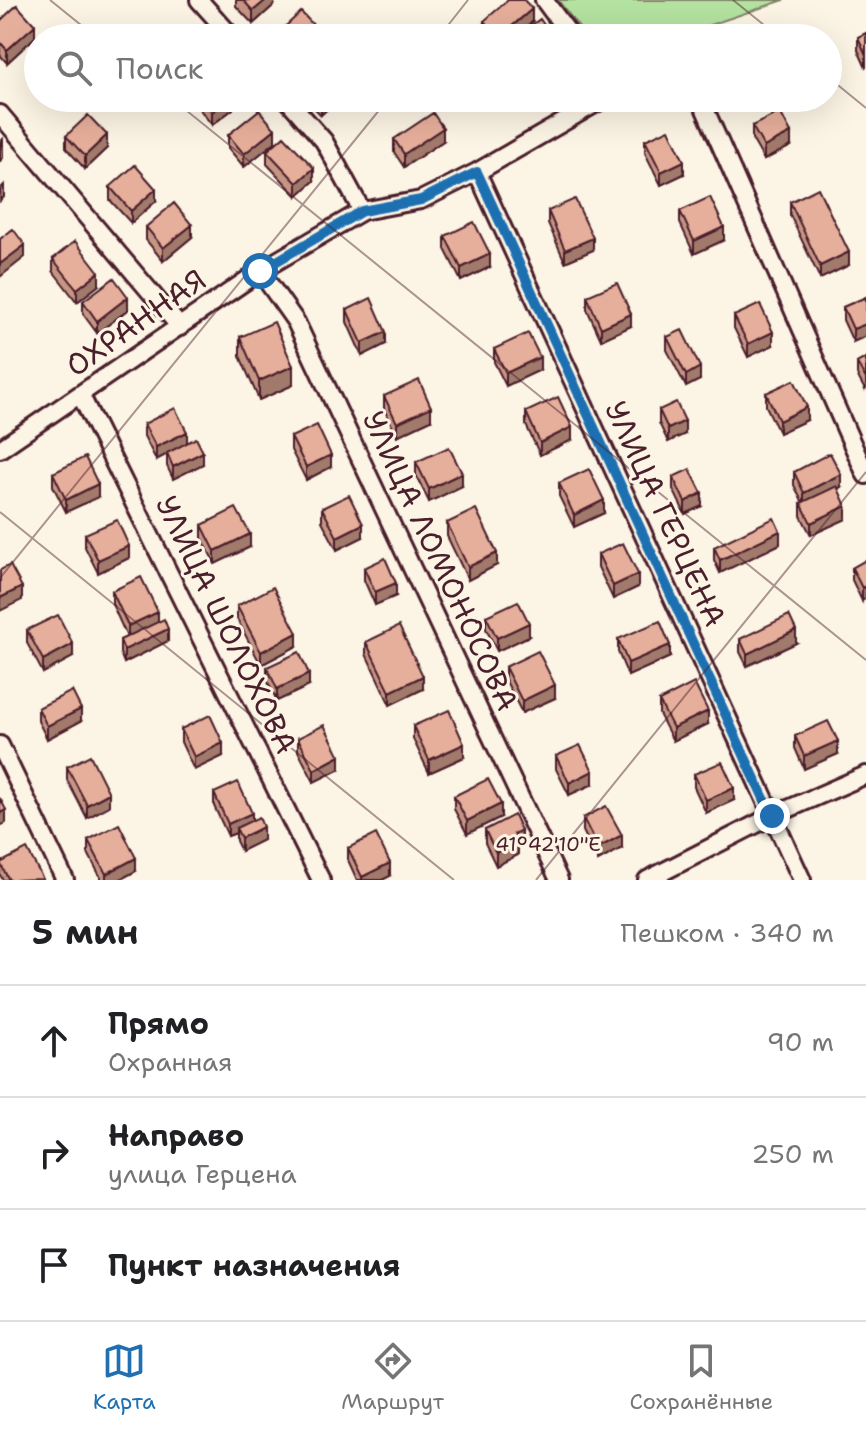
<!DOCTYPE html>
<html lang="ru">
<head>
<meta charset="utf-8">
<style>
  :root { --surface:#fff; --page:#f2f2f2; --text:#202124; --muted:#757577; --line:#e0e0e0; --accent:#1f6fb2 }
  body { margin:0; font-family:"Shantell Sans",sans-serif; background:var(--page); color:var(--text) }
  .stop { position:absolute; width:24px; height:24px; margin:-18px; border:6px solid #1f6fb2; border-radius:50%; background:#fff }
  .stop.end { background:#1f6fb2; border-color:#fff; box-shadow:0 2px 8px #0008 }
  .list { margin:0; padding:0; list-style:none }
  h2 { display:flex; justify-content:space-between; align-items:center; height:104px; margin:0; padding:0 32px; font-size:34px }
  h2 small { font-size:26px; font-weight:400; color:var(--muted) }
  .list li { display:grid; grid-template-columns:52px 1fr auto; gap:24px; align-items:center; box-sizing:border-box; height:112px; padding:0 32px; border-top:2px solid var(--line) }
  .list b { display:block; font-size:30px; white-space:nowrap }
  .list p { margin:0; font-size:26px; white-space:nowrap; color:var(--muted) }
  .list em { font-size:26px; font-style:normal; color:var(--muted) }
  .icon { flex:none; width:44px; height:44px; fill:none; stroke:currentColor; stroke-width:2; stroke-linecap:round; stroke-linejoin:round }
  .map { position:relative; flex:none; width:866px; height:880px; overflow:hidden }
  .search { position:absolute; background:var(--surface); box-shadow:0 8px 32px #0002; left:24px; right:24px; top:24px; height:88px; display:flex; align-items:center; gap:20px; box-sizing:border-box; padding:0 28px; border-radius:44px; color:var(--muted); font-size:30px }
  .sheet { height:440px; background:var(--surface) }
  nav { display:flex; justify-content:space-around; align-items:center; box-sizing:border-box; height:112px; border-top:2px solid var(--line); background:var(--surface); font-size:22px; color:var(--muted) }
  nav a { display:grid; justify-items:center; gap:4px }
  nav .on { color:var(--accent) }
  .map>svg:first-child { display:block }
  .green { fill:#b4e2a0; stroke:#7f8066; stroke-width:2 }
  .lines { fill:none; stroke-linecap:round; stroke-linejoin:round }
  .minor-casing { stroke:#4a1f2b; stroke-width:22 }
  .minor { stroke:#fcf5e5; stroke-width:16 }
  .wall { fill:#c69685; stroke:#4a1f2b; stroke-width:2 }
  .shaded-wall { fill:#a17a6c; stroke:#4a1f2b; stroke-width:2 }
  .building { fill:#e6af9b; stroke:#4a1f2b; stroke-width:2 }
  .route { stroke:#1f6fb2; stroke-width:10 }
  .ticks { fill:none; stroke:#4a1f2b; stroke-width:2; stroke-opacity:0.45 }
  .labels { text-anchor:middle; stroke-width:6; stroke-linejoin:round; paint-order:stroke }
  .street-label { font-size:30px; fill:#4a1f2b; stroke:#fcf5e5 }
  .ticks-label { font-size:20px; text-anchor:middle; fill:#4a1f2b; stroke:#fcf5e5; stroke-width:6; stroke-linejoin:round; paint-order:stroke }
</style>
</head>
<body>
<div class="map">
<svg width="866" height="880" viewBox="0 0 866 880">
  <rect width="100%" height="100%" fill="#fcf5e5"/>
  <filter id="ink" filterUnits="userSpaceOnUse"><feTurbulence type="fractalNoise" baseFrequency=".0125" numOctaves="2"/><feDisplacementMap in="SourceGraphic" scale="16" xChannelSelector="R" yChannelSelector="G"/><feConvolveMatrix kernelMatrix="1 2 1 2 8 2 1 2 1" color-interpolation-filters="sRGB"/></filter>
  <g filter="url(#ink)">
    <!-- green -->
    <path class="green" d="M558 0H784L686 33 678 38H587Z"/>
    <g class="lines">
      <!-- minor casing -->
      <g class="minor-casing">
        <path id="minor" d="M199 0 233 38
          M544 0 572 38
          M286 98 324 141 362 211
          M700 98 866 475
          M0 114 180 327
          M477 172 802 880
          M260 271 296 322 559 880
          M81 396 321 880
          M0 449 260 271 362 211 421 200 477 172 605 98
          M0 745 65 880
          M647 880 772 816 866 775"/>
      </g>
      <!-- minor -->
      <use href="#minor" class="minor"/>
    </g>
    <!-- wall -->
    <path class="wall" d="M236 0H274V5L253 24 236 6Z
      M0 21 35 37 7 63 0 55Z
      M484 21 532 22 513 38H487L484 34Z
      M866 33V68L858 50V37Z
      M191 98H233V109L212 125Z
      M305 98H339L321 115Z
      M752 126 791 146 764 160 752 139Z
      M228 135 275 142 244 167 228 148Z
      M66 136 107 148 85 169 66 148Z
      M394 139 443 141 404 167 394 152Z
      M645 140 684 174 661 185 645 153Z
      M267 151 314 181 297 196 267 164Z
      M110 187 156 201 131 223 110 200Z
      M790 202 849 265 820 279 790 215Z
      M548 211 593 250 565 262 548 223Z
      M680 211 724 240 694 254 680 223Z
      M146 227 192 237 163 261 146 240Z
      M445 236 490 267 461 281 445 249Z
      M53 259 99 285 77 302 53 271Z
      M587 296 631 326 601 340 587 309Z
      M866 297V336L853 342 843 320V307Z
      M83 301 128 310 97 333 83 314Z
      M347 310 386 344 362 356 347 322Z
      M734 316 773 345 748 357 734 328Z
      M240 337 293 385 259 400 240 356Z
      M667 337 700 380 686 387 667 350Z
      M494 349 540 370 506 386 494 362Z
      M866 358V389L865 390 857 375V363Z
      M766 393 807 420 779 433 766 406Z
      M384 396 431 420 397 436 384 409Z
      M659 410 685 434 668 442 659 423Z
      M526 412 572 440 540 455 526 425Z
      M144 424 187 443 203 464 173 479 167 466V454L156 460 144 436Z
      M291 437 331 467 306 480 291 450Z
      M416 462 462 486 429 502 416 475Z
      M794 472 841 487 838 488 846 519 811 535 801 516V503H803L794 485Z
      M53 473 98 497 66 512 53 486Z
      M673 477 702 506 685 514 673 489Z
      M559 483 604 513 574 527 559 496Z
      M322 508 363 537 337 550 322 521Z
      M447 523 497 565 468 580 447 536Z
      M202 525 250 547 215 564 202 538Z
      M85 534 129 558 98 573 85 547Z
      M780 544 720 573 714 560V547Z
      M598 554 638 587 613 599 598 567Z
      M866 560 862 601 852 580V568Z
      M364 568 396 596 375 605 364 580Z
      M112 591 158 622 168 641 124 663 120 653V640L127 637 112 604Z
      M237 606 297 646 261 665 237 619Z
      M486 616 529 636 497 651 486 629Z
      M27 630 73 657 43 673 27 643Z
      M618 639 670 657 628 676 618 652Z
      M740 639 796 643 747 666 740 652Z
      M366 642 423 689 390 705 366 654Z
      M267 667 309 686 277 701 267 680Z
      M505 667 555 698 522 713 505 679Z
      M659 701 708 724 673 741 659 714Z
      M38 708 81 721 47 739 38 721Z
      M413 726 464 757 429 773 413 739Z
      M181 729 223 756 194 770 181 742Z
      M795 736 838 754 804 769 795 748Z
      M298 738 340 769 314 782 298 751Z
      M556 756 593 784 569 795 556 769Z
      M67 767 109 806 87 818 67 780Z
      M694 774 734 800 706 813 694 787Z
      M214 793 252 820 263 840 241 851 236 841V833L228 836 214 806Z
      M454 796 501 817 467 834 454 809Z
      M583 818 622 848 598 861 583 831Z
      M485 830 521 843 518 844V855L496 866 485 843Z
      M88 840 136 871 119 880H102L88 853Z
      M348 848 390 876 382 880H357L348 860Z
      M0 863 43 880H3L0 875Z"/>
    <!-- shaded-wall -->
    <path class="shaded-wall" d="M266 0H274V5L253 24V11Z
      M532 9V22L513 38H499Z
      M35 25V37L7 63V50Z
      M230 98H233V109L212 125V112Z
      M325 98H339L321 115V102Z
      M443 128V141L404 167V154Z
      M275 129V142L244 167V154Z
      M791 133V146L764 160V147Z
      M107 135V148L85 169V156Z
      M3 139V158L0 161V142Z
      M684 161V174L661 185V172Z
      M314 168V181L297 196V183Z
      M4 185V197L0 201V189Z
      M156 189V201L131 223V211Z
      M192 225V237L163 261V248Z
      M724 227V240L694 254V241Z
      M593 238V250L565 262V250Z
      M25 245V257L0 277V264Z
      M849 252V265L820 279V266Z
      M490 254V267L461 281V268Z
      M99 272V285L77 302V289Z
      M128 297V310L97 333V321Z
      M631 314V326L601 340V328Z
      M866 324V336L853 342V329Z
      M386 332V344L362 356V343Z
      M773 332V345L748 357V344Z
      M540 357V370L506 386V373Z
      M293 366V385L259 400V381Z
      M700 367V380L686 387V375Z
      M431 407V420L397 436V423Z
      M807 407V420L779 433V421Z
      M685 421V434L668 442V429Z
      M572 427V440L540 455V443Z
      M187 432V444L156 460V447Z
      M203 452V464L173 479V467Z
      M331 455V467L306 480V467Z
      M462 473V486L429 502V489Z
      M841 474V487L804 506V493Z
      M98 484V497L66 512V500Z
      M702 493V506L685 514V502Z
      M604 500V513L574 527V515Z
      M846 506V519L811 535V523Z
      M363 524V537L337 550V537Z
      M780 531V544L720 573V560Z
      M250 534V547L215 564V551Z
      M129 546V558L98 573V560Z
      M497 553V565L468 580V567Z
      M638 574V587L613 599V586Z
      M396 583V596L375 605V592Z
      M866 586V598L862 601V588Z
      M22 587V600L0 611V598Z
      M158 612V625L128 639V626Z
      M529 623V636L497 651V638Z
      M168 629V641L124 663V650Z
      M796 630V643L747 666V654Z
      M297 633V646L261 665V652Z
      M73 644V657L43 673V660Z
      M670 645V657L628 676V663Z
      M309 674V686L277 701V689Z
      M423 676V689L390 705V692Z
      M555 685V698L522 713V701Z
      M81 709V721L47 739V726Z
      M708 711V724L673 741V728Z
      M838 741V754L804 769V756Z
      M223 743V756L194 770V757Z
      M464 744V757L429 773V760Z
      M340 756V769L314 782V770Z
      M593 771V784L569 795V783Z
      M734 788V800L706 813V800Z
      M109 793V806L87 818V805Z
      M501 804V817L467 834V821Z
      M6 810V823L0 826V813Z
      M252 813V825L236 828V833L228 836V824Z
      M263 827V840L241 851V838Z
      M521 830V843L518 844V855L496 866V853L514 834Z
      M622 835V848L598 861V848Z
      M136 858V871L119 880H106V874Z
      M390 863V876L382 880H362V877Z"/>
    <!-- building -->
    <path class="building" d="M243 0H266L253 11Z
      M508 0H524L532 9 498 38 484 21Z
      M17 5 35 25 7 50 0 42V21Z
      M301 12 320 32 314 38H280L277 34Z
      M540 19 553 38H514Z
      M866 33V55L858 37Z
      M201 98H230L212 112Z
      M259 110 275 129 244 154 228 135Z
      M780 112 791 133 764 147 752 126Z
      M433 113 443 128 404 154 394 139Z
      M88 115 107 135 85 156 66 136Z
      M669 129 684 161 661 172 645 140Z
      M284 136 314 168 297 183 267 151Z
      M135 165 156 189 131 211 110 187Z
      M818 188 849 252 820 266 790 202Z
      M710 197 724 227 694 241 680 211Z
      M575 199 593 238 565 250 548 211Z
      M174 203 192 225 163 248 146 227Z
      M474 222 490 254 461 268 445 236Z
      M13 229 25 245 0 264V239Z
      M75 241 99 272 77 289 53 259Z
      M114 278 128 297 97 321 83 301Z
      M617 283 631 314 601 328 587 296Z
      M866 297V324L853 329 843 307Z
      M371 298 386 332 362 343 347 310Z
      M760 304 773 332 748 344 734 316Z
      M274 322 293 366 259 381 240 337Z
      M682 330 700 367 686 375 667 337Z
      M528 333 540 357 506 373 494 349Z
      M866 358V376L865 377 857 363Z
      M419 380 431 407 397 423 384 396Z
      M794 380 807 407 779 421 766 393Z
      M558 397 572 427 540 443 526 412Z
      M676 402 685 421 668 429 659 410Z
      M175 408 187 432 156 447 144 424Z
      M317 425 331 455 306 467 291 437Z
      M196 438 203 452 173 467 167 453Z
      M449 447 462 473 429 489 416 462Z
      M830 453 841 474 804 493 794 472Z
      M85 457 98 484 66 500 53 473Z
      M589 469 604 500 574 515 559 483Z
      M690 469 702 493 685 502 673 477Z
      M837 486 846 506 811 523 801 503Z
      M349 495 363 524 337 537 322 508Z
      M236 508 250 534 215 551 202 525Z
      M476 509 497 553 468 567 447 523Z
      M774 518 780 531 720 560 714 547Z
      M117 520 129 546 98 560 85 534Z
      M623 543 638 574 613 586 598 554Z
      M385 558 396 583 375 592 364 568Z
      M866 560V586L862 588 852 568Z
      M10 565 22 587 0 598V570Z
      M141 577 158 612 128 626 112 591Z
      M273 587 297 633 261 652 237 606Z
      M518 601 529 623 497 638 486 616Z
      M58 615 73 644 43 660 27 630Z
      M789 615 796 630 747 654 740 639Z
      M164 619 168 629 124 650 120 640Z
      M660 621 670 645 628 663 618 639Z
      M399 626 423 676 390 692 366 642Z
      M538 651 555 685 522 701 505 667Z
      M299 652 309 674 277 689 267 667Z
      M694 683 708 711 673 728 659 701Z
      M72 691 81 709 47 726 38 708Z
      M449 710 464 744 429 760 413 726Z
      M210 715 223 743 194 757 181 729Z
      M828 721 838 741 804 756 795 736Z
      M324 725 340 756 314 770 298 738Z
      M580 745 593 771 569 783 556 756Z
      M90 755 109 793 87 805 67 767Z
      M722 762 734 788 706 800 694 774Z
      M488 779 501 804 467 821 454 796Z
      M238 782 252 813 228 824 214 793Z
      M0 798 6 810 0 813Z
      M606 806 622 835 598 848 583 818Z
      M514 815 521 830 514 834 518 842 496 853 485 830Z
      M259 817 263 827 241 838 236 828Z
      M119 824 136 858 106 874 88 840Z
      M376 834 390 863 362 877 348 848Z
      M27 849 43 879 9 880 0 863Z"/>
  </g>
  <g class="lines" filter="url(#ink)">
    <!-- route -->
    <path class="route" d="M260 271 362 211 421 200 477 172 772 816"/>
  </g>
  <!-- ticks -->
  <path class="ticks" d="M50 0 97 38M733 0 780 38M438 38 468 0M828 77 866 108M171 98 866 660M0 512 454 880M0 578 389 98M536 880 866 472"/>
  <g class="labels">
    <!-- street labels -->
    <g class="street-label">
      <text transform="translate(136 323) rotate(-35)" y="10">ОХРАННАЯ</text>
      <text transform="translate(665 514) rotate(65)" y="10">УЛИЦА ГЕРЦЕНА</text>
      <text transform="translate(440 561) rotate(65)" y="10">УЛИЦА ЛОМОНОСОВА</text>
      <text transform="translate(226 625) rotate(64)" y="10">УЛИЦА ШОЛОХОВА</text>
    </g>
  </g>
  <g class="ticks-label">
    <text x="548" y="851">41°42'10"E</text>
  </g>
</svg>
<div class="stop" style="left:260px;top:271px"></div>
<div class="stop end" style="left:772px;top:816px"></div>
<div class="search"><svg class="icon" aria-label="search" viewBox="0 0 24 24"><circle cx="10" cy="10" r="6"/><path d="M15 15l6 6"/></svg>Поиск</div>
</div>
<section class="sheet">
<h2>5 мин<small>Пешком · 340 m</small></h2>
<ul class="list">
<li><svg class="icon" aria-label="ahead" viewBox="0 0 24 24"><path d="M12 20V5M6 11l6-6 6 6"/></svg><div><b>Прямо</b><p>Охранная</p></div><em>90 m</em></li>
<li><svg class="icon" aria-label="right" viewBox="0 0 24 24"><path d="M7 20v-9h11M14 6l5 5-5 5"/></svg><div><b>Направо</b><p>улица Герцена</p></div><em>250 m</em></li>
<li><svg class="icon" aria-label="arrive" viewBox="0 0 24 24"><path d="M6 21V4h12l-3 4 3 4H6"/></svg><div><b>Пункт назначения</b></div></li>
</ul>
</section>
<nav>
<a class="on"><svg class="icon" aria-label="map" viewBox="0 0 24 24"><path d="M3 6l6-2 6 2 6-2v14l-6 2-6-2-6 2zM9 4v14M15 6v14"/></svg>Карта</a>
<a><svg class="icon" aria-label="directions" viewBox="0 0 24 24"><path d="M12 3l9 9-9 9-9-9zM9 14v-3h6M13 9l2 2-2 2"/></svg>Маршрут</a>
<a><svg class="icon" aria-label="saved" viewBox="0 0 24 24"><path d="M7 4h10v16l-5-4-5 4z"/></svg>Сохранённые</a>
</nav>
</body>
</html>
